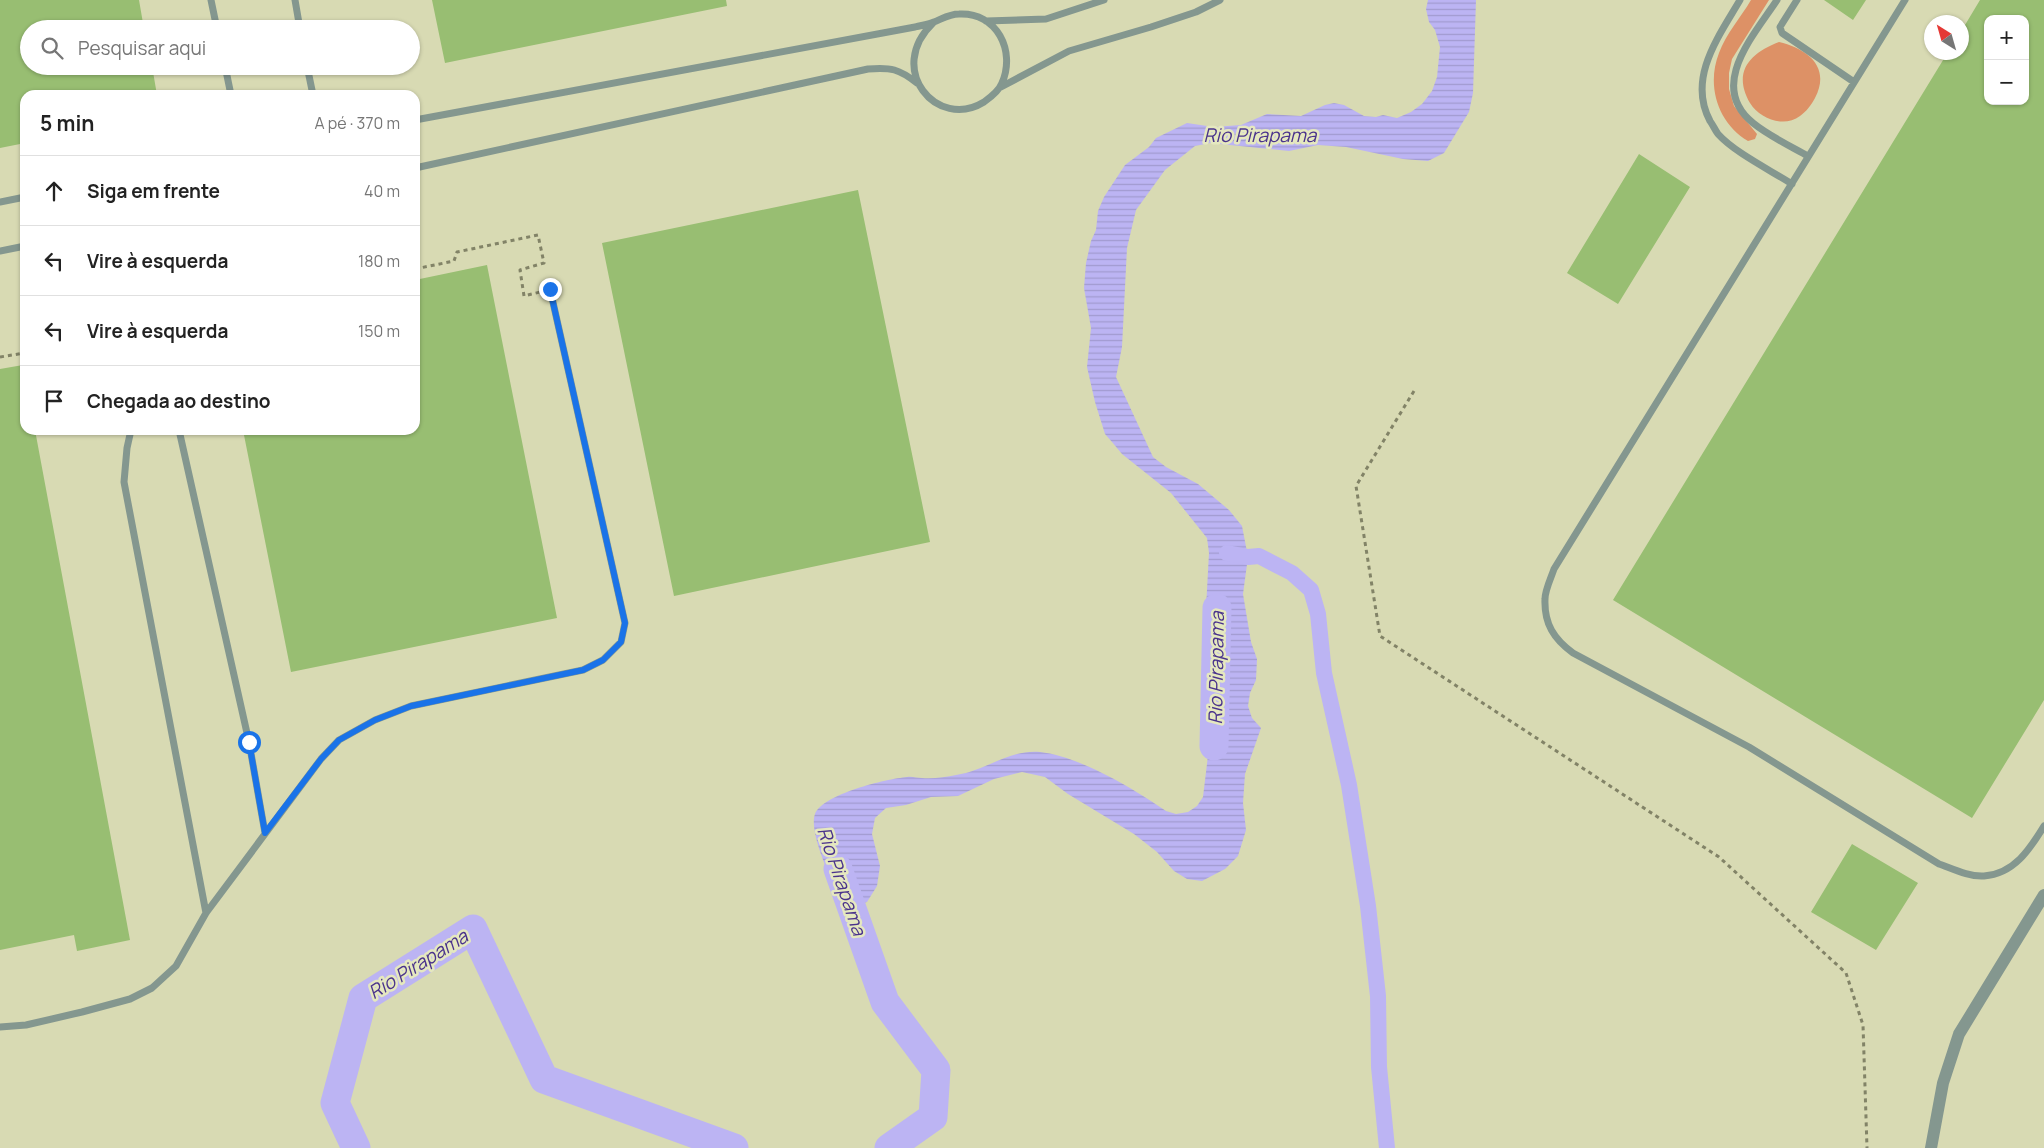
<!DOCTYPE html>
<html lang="pt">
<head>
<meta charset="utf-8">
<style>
  :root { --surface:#fff; --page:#f2f2f2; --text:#222; --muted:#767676; --line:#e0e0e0 }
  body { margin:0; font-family:Manrope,sans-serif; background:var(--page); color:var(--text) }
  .controls { position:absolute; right:15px; top:15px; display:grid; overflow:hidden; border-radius:10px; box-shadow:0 1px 4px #0004 }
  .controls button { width:45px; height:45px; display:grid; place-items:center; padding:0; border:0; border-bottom:1px solid var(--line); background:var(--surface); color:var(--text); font:25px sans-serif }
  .compass { position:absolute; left:1924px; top:15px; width:45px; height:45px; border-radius:50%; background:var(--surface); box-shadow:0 1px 4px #0004; rotate:323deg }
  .stop { position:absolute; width:15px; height:15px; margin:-11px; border:4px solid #1a73e8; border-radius:50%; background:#fff }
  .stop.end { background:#1a73e8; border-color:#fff; box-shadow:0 1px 5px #0008 }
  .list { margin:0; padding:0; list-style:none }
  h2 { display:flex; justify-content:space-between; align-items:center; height:65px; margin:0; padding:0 20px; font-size:21px }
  h2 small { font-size:16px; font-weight:400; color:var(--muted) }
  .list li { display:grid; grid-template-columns:32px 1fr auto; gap:15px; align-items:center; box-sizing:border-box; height:70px; padding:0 20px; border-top:1px solid var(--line) }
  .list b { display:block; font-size:19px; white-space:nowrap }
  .list em { font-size:16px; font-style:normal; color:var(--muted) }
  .icon { flex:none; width:28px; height:28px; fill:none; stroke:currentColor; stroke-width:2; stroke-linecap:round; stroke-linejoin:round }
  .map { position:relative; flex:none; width:2044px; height:1148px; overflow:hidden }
  .search { position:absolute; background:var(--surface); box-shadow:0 1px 4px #0004; left:20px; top:20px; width:400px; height:55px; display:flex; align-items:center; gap:12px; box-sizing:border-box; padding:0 18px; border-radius:28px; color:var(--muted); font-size:19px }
  .panel { position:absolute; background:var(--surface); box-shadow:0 1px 4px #0004; left:20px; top:90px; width:400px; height:345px; border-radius:15px }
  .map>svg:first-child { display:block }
  .grass { fill:#dd9166 }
  .water { fill:url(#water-rules) }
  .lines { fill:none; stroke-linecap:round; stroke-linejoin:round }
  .canal { stroke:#bcb4f3; stroke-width:16 }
  .river { stroke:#bcb4f3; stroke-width:29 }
  .building { fill:#98be72; fill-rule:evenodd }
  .path { stroke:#828367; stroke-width:3; stroke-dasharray:4 4; stroke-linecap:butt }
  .lane { stroke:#84978f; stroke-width:7 }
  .street { stroke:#84978f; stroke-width:12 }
  .route { stroke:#1a73e8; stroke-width:6 }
  .labels { text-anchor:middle; stroke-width:5; stroke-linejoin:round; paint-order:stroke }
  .water-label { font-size:19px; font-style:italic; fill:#4a338c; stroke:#e5e8bf }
</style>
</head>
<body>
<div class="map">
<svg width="2044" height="1148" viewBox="0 0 2044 1148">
  <defs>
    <pattern id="water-rules" width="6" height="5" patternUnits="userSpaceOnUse" patternTransform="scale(1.25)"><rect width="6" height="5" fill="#bcb4f3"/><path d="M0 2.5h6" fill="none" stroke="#a19acf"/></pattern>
  </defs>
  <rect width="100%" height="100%" fill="#d8dab3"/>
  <!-- grass -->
  <path class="grass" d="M1751 0H1769L1732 59 1729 73V89L1734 106 1757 134 1755 139 1748 141C1718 123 1706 86 1719 53 1726 34 1741 17 1751 0Z
    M1779 42C1808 49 1831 67 1815 98 1812 104 1806 112 1800 116 1784 128 1760 119 1750 103 1732 72 1750 53 1779 42Z"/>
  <!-- water -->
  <path class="water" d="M1428 0H1476L1473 93 1469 112 1444 153 1428 161 1403 159 1346 147 1318 145 1289 151 1210 143 1195 146 1165 170 1136 210 1127 248 1122 347 1116 377 1153 457 1166 467 1198 484 1229 510 1242 526 1248 557 1243 594 1251 642 1257 659 1256 680 1250 693 1248 706 1252 718 1261 728 1245 774 1243 803 1246 830 1238 856 1225 869 1202 881 1187 879 1174 871 1157 852 1134 834 1068 794 1045 777 1022 772 994 779 958 796 931 797 906 805 886 808 875 818 872 834 880 866 877 886 867 902 852 907C846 900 840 893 835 886 827 872 809 829 815 814 823 794 886 779 907 777 912 776 917 778 922 778 933 779 946 777 956 775 985 771 1010 749 1040 752 1079 756 1134 789 1166 811L1176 814 1188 812 1197 806 1203 797 1210 739 1209 721 1222 693 1226 669 1223 659 1208 633 1206 608 1209 553 1207 538 1171 493 1122 454 1112 442 1105 434 1095 402 1087 367 1091 328 1084 288 1086 263 1091 241 1096 230 1098 211 1104 197 1125 165 1149 147 1156 138 1187 123 1214 127 1241 125 1267 114 1301 116 1325 105 1334 103 1344 105 1364 116 1376 117 1383 115 1397 118 1411 112 1422 104 1432 91 1437 77 1440 47 1435 30 1429 22 1426 9Z"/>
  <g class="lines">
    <!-- canal -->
    <path class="canal" d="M1227 553 1248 557 1259 556 1292 573 1311 590 1318 614 1324 673 1349 785 1368 906 1378 996 1379 1067 1387 1148"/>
    <!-- river -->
    <path class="river" d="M1214 746 1217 608
      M838 869 885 1002 936 1070 933 1117 889 1148
      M356 1148 335 1103 363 998 473 929 544 1079 734 1148"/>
  </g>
  <!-- building -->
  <path class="building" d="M0 0H139L144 29H29V66H152L157 95H25V143L0 148Z
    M432 0H726L727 6 445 63Z
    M1824 0H1866L1853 20Z
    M1980 0H2044V700L1972 818 1613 600 1948 52H1962V30ZM1988 19H2025V101H1988Z
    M1639 154 1690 187 1618 304 1567 273Z
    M858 190 930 542 674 596 602 243Z
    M487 265 557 618 291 672 243 430H415V280Z
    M23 365 25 430H35L130 940 77 951 74 935 0 950V369Z
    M1852 844 1918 883 1876 950 1811 912Z"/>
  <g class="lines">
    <!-- path -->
    <path class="path" d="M415 269 454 261 457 252 538 235 544 263 520 270 524 296 540 292
      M0 357 25 353
      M1414 391 1356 486 1380 636 1719 857 1846 973 1863 1025 1867 1148"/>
    <!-- lane -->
    <path class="lane" d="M211 0 217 29
      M295 0 300 29
      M1740 0C1719 36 1687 78 1710 121 1713 125 1715 130 1718 134 1734 152 1770 170 1792 184
      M1777 0C1754 35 1707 86 1753 123 1769 136 1790 146 1808 156
      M1797 0 1780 27 1782 33 1854 82
      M1905 0 1554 569C1551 578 1545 590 1545 599 1544 624 1554 639 1573 653L1749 747 1939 864C1953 869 1969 877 1984 876 2014 874 2030 849 2044 826
      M986 21 1046 19 1104 0
      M225 66 231 95
      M307 66 313 95
      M1001 87 1069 51 1151 27 1196 12 1220 0
      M415 120 915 27C921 25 928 25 934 22 942 19 949 14 959 14 997 12 1016 51 1002 83 999 91 991 97 984 102 937 131 885 69 933 23
      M415 168 868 69C891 67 899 69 917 83
      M0 202 25 197
      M0 251 25 246
      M131 430 127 448 124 482 206 913
      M179 430 249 742 265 833
      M0 1027 26 1025 82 1012 130 999 152 988 176 966 206 913 321 759 339 740 375 720 411 706 583 670 603 660 621 642 625 623 550 289"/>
    <!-- street -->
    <path class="street" d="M1931 1148 1943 1083 1959 1034 2044 895"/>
  </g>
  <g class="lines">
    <!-- route -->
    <path class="route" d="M249 742 265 833 321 759 339 740 375 720 411 706 583 670 603 660 621 642 625 623 550 289"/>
  </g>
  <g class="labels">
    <!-- water labels -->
    <g class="water-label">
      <text x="1260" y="142">Rio Pirapama</text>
      <text transform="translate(1216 668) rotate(-89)" y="7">Rio Pirapama</text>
      <text transform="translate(842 881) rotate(71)" y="7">Rio Pirapama</text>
      <text transform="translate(418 964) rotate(-32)" y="7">Rio Pirapama</text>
    </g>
  </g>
</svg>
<div class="controls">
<button>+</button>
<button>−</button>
</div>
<svg class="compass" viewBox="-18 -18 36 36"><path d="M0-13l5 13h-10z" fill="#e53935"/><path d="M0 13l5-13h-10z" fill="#767676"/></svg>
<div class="stop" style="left:249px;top:742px"></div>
<div class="stop end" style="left:550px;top:289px"></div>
<div class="search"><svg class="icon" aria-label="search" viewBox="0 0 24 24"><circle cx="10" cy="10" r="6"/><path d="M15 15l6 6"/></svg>Pesquisar aqui</div>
<section class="panel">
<h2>5 min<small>A pé · 370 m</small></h2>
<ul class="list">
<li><svg class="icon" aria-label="ahead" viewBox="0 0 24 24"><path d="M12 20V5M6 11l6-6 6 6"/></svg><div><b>Siga em frente</b></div><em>40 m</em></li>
<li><svg class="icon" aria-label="left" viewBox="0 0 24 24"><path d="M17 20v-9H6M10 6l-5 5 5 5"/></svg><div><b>Vire à esquerda</b></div><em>180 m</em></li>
<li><svg class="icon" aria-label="left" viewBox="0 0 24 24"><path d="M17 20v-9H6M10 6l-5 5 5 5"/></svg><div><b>Vire à esquerda</b></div><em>150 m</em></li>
<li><svg class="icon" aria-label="arrive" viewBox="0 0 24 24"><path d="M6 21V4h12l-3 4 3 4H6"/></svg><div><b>Chegada ao destino</b></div></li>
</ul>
</section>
</div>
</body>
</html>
